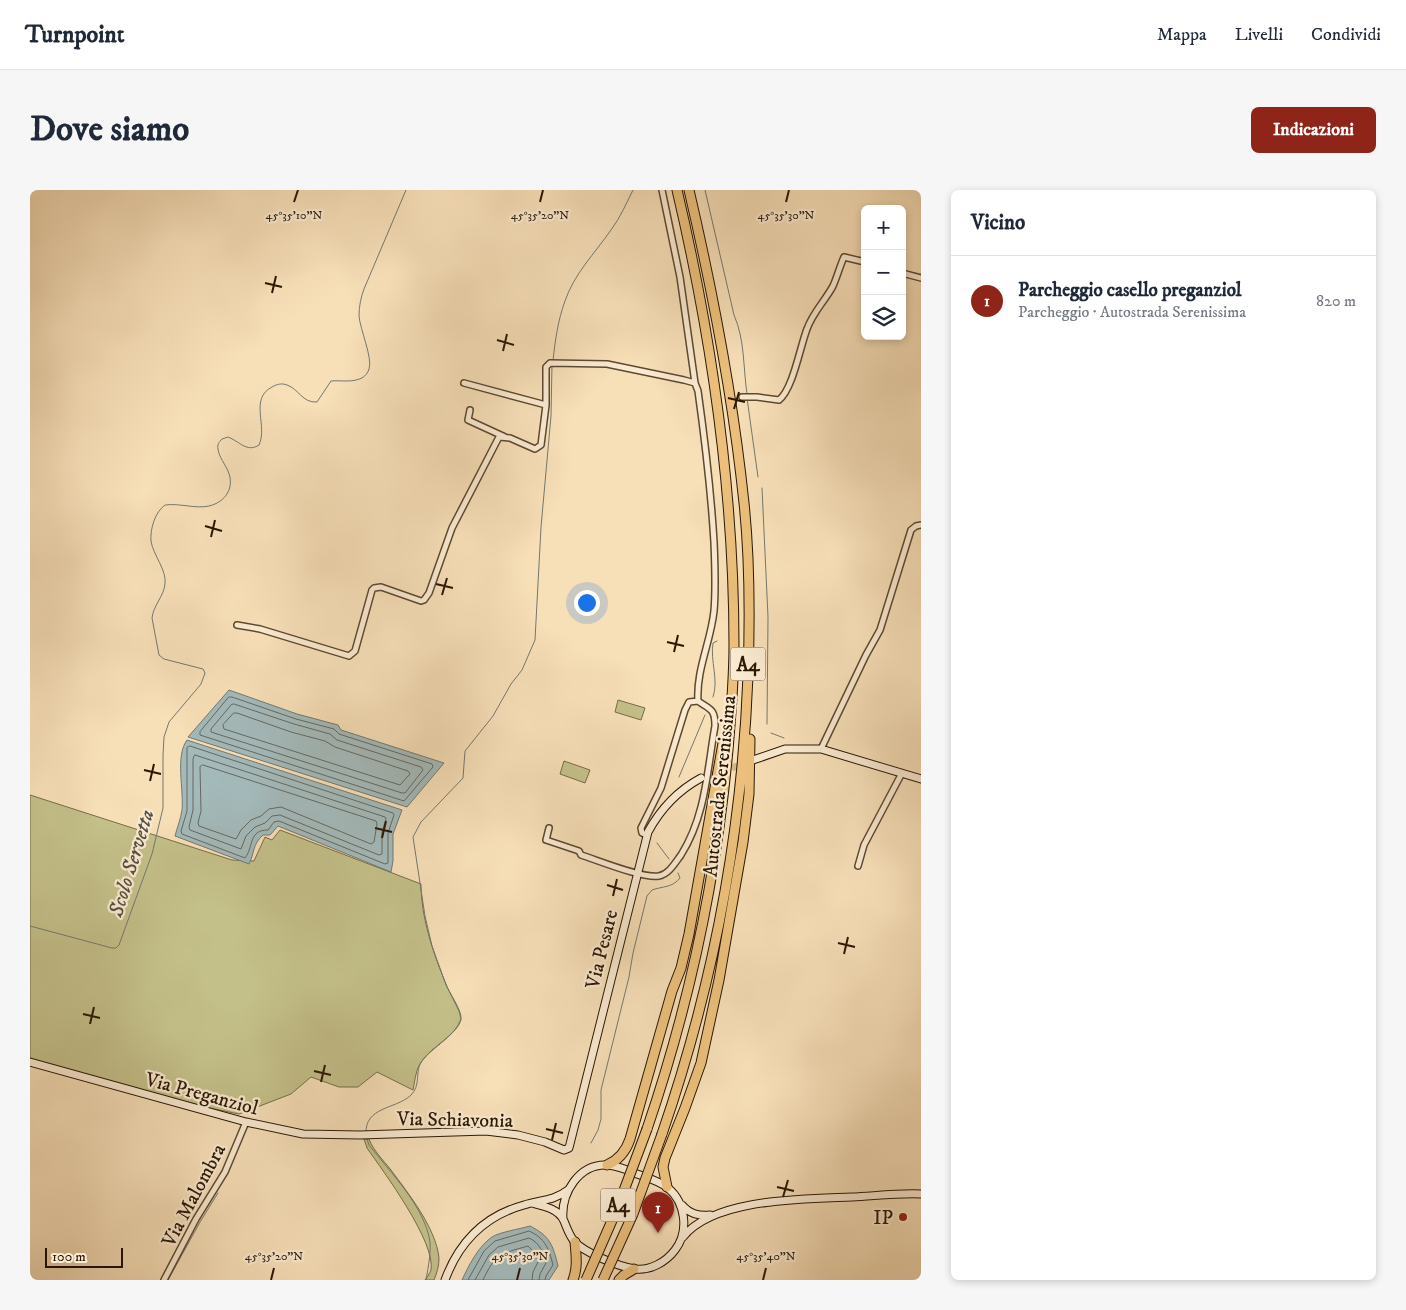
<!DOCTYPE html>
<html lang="it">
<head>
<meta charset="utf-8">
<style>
  :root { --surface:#fff; --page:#f6f6f7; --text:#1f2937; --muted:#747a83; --line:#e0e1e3; --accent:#8f2418 }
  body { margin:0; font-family:"IM FELL DW Pica",serif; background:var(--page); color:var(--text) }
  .controls { position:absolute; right:15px; top:15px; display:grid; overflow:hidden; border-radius:8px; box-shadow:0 2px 8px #0003 }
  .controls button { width:45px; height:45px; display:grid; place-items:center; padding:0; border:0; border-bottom:1px solid var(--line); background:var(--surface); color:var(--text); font:25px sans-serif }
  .scale { position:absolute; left:15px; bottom:12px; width:78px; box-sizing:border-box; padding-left:5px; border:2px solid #2a1703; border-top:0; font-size:14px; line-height:18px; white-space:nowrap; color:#2a1703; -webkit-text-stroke:4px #faead1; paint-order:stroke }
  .you { position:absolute; left:556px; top:412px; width:18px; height:18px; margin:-12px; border:4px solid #fff; border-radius:50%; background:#1a73e8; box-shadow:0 0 0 8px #1a73e833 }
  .badge { display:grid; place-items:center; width:32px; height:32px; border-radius:50%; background:var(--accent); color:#fff; font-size:16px; font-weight:700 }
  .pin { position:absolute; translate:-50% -41px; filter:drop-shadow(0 1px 2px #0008) }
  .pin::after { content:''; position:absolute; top:26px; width:18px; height:15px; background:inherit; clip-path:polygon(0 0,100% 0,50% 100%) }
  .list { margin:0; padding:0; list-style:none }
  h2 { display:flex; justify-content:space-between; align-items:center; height:65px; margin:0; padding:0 20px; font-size:21px }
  h2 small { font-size:16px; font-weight:400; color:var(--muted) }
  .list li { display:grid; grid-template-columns:32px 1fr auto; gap:15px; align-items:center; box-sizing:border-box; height:90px; padding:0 20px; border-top:1px solid var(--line) }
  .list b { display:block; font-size:19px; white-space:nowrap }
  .list p { margin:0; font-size:16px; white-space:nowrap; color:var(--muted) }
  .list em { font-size:16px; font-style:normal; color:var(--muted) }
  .icon { flex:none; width:28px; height:28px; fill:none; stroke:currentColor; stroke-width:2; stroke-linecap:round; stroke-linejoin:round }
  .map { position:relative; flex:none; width:891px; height:1090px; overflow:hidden; border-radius:8px }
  header { display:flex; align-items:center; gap:30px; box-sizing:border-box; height:70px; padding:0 25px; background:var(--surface); border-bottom:1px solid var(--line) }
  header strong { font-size:24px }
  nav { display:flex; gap:28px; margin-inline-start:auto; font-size:18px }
  .intro { display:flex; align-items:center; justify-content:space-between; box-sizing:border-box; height:120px; padding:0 30px }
  h1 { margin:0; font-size:35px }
  .button { padding:12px 22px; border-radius:8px; background:var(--accent); color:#fff; font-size:18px; font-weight:700 }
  main { display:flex; gap:30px; padding:0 30px }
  aside { flex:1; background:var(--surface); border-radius:8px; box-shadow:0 2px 8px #0003 }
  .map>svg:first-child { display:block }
  .green { fill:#c4c08a; stroke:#776c46 }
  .water { fill:#a3b9ba; stroke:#737871 }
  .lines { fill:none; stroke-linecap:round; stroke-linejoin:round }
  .shore { stroke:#66685e; stroke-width:1 }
  .stream { stroke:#737871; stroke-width:1 }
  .secondary-tunnel { stroke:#ceb794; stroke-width:7; stroke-dasharray:7 3.5; stroke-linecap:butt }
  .street-casing { stroke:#5d4930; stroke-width:8 }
  .secondary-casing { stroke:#2a1703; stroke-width:9 }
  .highway-casing { stroke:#2a1703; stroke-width:11 }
  .street { stroke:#faead1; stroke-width:5 }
  .secondary { stroke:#faead1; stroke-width:7 }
  .highway { stroke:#ecc07c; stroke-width:9 }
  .highway-bridge-casing { stroke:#2a1703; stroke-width:11; stroke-linecap:butt }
  .highway-bridge { stroke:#ecc07c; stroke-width:9 }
  .ticks { fill:none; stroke:#2a1703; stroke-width:2 }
  .poi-dot { fill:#8f2418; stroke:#faead1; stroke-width:2 }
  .labels { text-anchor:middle; stroke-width:4.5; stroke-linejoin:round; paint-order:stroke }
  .shield { fill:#faead1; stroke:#685641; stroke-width:1 }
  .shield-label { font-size:19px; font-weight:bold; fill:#2a1703 }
  .street-label { font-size:20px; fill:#2a1703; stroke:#faead1 }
  .poi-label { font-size:20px; fill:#2a1703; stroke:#faead1; text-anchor:end }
  .water-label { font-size:21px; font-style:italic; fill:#545043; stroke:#faead1 }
  .ticks-label { font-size:12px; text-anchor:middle; fill:#2a1703; stroke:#faead1; stroke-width:4.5; stroke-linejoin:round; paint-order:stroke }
</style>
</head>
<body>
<header>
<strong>Turnpoint</strong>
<nav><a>Mappa</a><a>Livelli</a><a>Condividi</a></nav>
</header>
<div class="intro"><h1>Dove siamo</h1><a class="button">Indicazioni</a></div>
<main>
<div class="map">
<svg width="891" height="1090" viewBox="0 0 891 1090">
  <rect width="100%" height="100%" fill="#f7dfb8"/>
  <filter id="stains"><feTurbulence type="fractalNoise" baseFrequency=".004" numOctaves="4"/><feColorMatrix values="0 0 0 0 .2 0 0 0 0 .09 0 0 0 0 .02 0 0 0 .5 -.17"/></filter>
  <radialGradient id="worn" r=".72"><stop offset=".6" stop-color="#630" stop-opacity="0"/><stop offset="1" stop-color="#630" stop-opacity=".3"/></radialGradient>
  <!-- green -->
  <path class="green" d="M588 510 615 518 611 530 585 522Z
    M534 571 560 580 555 593 530 584Z
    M0 605 202 670 224 671 235 647 242 650 250 640 391 694C391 727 403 763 416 794 419 803 432 820 431 829 429 843 400 859 392 871 386 878 385 890 383 900L347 882 328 897H309L281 887 261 904 209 924 120 906 0 871Z
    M334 949H339C343 960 353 970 361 980 378 1003 406 1038 409 1068 409 1076 407 1083 404 1090H395C397 1087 400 1083 401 1080 406 1052 353 981 337 958Z"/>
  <!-- water -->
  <path class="water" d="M199 500 267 524 308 535 311 540 414 573 377 617 158 547Z
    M157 550 372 620 363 644V671L361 682 248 636 240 645H233C222 655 225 662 219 674L145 646C147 638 151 628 152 620 154 600 145 566 157 550Z
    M500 1036C520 1046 523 1055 528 1076L519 1090H432C439 1075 448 1057 462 1047 470 1042 490 1039 500 1036Z"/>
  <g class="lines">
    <!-- shore -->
    <path class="shore" d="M199 507H202L266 529 304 539 309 544 402 574 403 577 374 611 170 545V542Z
      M204 514 264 534 300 544 307 550 391 577 393 580 375 603H372L181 542V539L201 515Z
      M204 523H207L261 542 295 551 305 557 378 581 380 584 370 595 194 539 193 535Z
      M160 556 363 623 364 625 358 643V673L355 674 249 631 244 632 238 640C218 640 224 657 215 668L152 644 151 641 157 621V558Z
      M165 565 355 627 356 629 352 642V664L349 665 250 625 242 626 235 633 225 637 216 646 211 659 160 640 159 637 163 620V569Z
      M173 575 346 631 347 634 344 652 341 654 251 617 239 619 231 626 221 630 211 640 206 649 169 636 168 633 171 621 170 577Z
      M438 1090 454 1061 465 1051 499 1041C515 1048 519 1059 523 1075L516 1086 515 1090
      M445 1090 459 1065 468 1057 499 1048C510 1053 513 1062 516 1073L510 1084 509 1090
      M453 1090C466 1062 471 1064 498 1056L506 1064 508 1072 503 1082 502 1090"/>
    <!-- stream -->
    <path class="stream" d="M675 0 704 125C715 150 713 177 717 204
      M523 171C525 151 528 130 535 111 544 84 565 63 581 40 590 28 596 14 603 0
      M717 208 728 287
      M732 298 738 427 737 534
      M683 507C689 490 680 471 683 453L687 451
      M741 543 754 548
      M649 587 675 525
      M627 653 639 669
      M0 736 82 758H86L89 755 122 664 133 618V565L134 547 139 532 171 494 175 483 173 479 134 469 129 465 122 428C123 416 134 406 135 394 137 380 123 365 121 351 120 339 125 322 135 315 150 313 165 319 179 316 196 312 205 297 198 281 195 274 189 267 188 259 187 255 189 252 192 249L198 247C209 251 217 263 229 255 238 236 219 209 242 197 247 194 252 193 257 195 269 199 272 213 287 212L301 191C312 190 321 193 332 188 335 186 338 183 339 179 343 169 330 139 329 126 329 116 331 107 334 99L376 0
      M336 943C335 917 365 919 380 906 392 895 384 882 392 871 403 855 425 847 431 829L429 821 416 795 402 756 395 726 383 647 391 632 433 588 435 561 463 526 481 494 492 480 505 450 511 337 521 226 522 175
      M337 949 339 955C360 982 395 1017 400 1052 401 1064 398 1078 396 1090
      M561 953 568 940 571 929V900L599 787 603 763 617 706 622 700C633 696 642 698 650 688L648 683
      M138 1090 170 1032 188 1003"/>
    <!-- secondary-tunnel -->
    <path class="secondary-tunnel" d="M672 588 716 573"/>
    <!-- street casing -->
    <g class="street-casing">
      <path id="street" d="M632 0 650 87 665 193
        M872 83 891 88
        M434 193 516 215
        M712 207H727L749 210C763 199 770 157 777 139 783 122 795 111 803 96 807 87 810 76 814 67L835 72
        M440 220 438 230 475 247
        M207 435 230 439 319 466 325 461 342 400 344 398 351 397 391 411 394 410 399 403 422 338 469 247 480 248 505 259 511 255 516 215V177L520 173 577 174 654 190 665 193 668 201C675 251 681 302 684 352 685 375 686 398 684 421 681 451 666 480 668 511 680 520 685 518 685 536 677 581 676 625 651 665 645 673 639 684 629 686 613 689 567 670 551 665L549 661 516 650 519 638
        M791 559 836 465 850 440 881 340 886 336 891 335
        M617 645 612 643 611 638 631 598 655 520 659 512 668 511
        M828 676 834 655 872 583
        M134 1090 166 1029 195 982 216 932"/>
    </g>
    <!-- secondary casing -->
    <g class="secondary-casing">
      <path id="secondary" d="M723 570 755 559H791L891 589
        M0 872 216 932 273 944 330 945 456 941 488 945 515 952 534 960 539 958 618 642C631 618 647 601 671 588
        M502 1013C514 1016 529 1019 534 1031 537 1038 539 1045 544 1051 554 1063 590 1077 605 1079 620 1081 636 1072 645 1060 659 1042 656 1013 638 998 629 991 618 988 607 984 598 980 588 976 578 975 549 973 531 1003 533 1029
        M652 1015C660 1024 668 1026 680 1025
        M653 1047C684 1008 775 1009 822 1007 844 1006 868 1003 891 1004
        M415 1090C429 1052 454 1026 494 1015 509 1010 524 1011 538 1000"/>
    </g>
    <!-- highway casing -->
    <g class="highway-casing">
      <path id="highway" d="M617 939C659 816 686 690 698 560 701 525 704 490 704 455 704 301 682 149 647 0
        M632 944C683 796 712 643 718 486 720 429 720 370 714 313 703 207 683 103 659 0
        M577 975C589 970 596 961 600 949L642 801 651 778 659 744 693 553
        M637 997 633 977 635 968 655 918 671 873 689 790 713 652 719 604 720 549
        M543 1090C548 1077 546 1065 545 1052
        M589 1090 594 1085 604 1079"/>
    </g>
    <!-- street -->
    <use href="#street" class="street"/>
    <!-- secondary -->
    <use href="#secondary" class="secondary"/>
    <!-- highway -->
    <use href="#highway" class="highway"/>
    <!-- highway-bridge casing -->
    <g class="highway-bridge-casing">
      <path id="highway-bridge" d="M556 1090 587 1019 617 939
        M573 1090 603 1024 632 944"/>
    </g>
    <!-- highway-bridge -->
    <use href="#highway-bridge" class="highway-bridge"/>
  </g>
  <!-- ticks -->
  <path class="ticks" d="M264 12 268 0M510 12 513 0M756 12 759 0M235 93 252 97M242 103 246 86M467 150 484 155M473 161 477 144M698 208 715 212M704 219 709 202M175 336 192 341M181 347 185 330M406 394 423 398M412 405 417 388M637 452 654 456M644 462 648 445M114 580 131 584M120 591 124 574M345 638 362 642M352 648 356 631M577 695 593 700M583 706 587 689M808 753 825 757M814 764 818 747M53 824 70 828M60 834 64 817M284 881 301 885M291 892 295 875M516 939 533 943M522 950 526 933M747 997 764 1001M753 1007 758 990M241 1090 244 1078M487 1090 490 1078M733 1090 736 1078"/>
  <!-- markers -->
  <circle class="poi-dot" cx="873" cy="1027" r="5"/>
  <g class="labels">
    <!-- shield labels -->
    <g class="shield">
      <rect x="700.5" y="457.5" width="35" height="33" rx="4"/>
      <rect x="570.5" y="998.5" width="35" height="33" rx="4"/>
    </g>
    <g class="shield-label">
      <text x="718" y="481">A4</text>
      <text x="588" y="1022">A4</text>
    </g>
    <!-- street labels -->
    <g class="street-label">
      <text transform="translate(689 596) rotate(-84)" y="7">Autostrada Serenissima</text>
      <text transform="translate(571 759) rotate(-76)" y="7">Via Pesare</text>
      <text transform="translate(172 903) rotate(15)" y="7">Via Preganziol</text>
      <text transform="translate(425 929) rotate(1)" y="7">Via Schiavonia</text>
      <text transform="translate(163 1005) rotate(-62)" y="7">Via Malombra</text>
    </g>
    <!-- poi labels -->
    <g class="poi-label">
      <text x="863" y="1034">IP</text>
    </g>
    <!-- water labels -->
    <g class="water-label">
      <text transform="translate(101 673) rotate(-73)" y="7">Scolo Servetta</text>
    </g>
  </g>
  <g class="ticks-label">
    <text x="264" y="29">45°35'10"N</text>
    <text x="510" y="29">45°35'20"N</text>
    <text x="756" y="29">45°35'30"N</text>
    <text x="244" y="1070">45°35'20"N</text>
    <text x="490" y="1070">45°35'30"N</text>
    <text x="736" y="1070">45°35'40"N</text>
  </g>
  <rect width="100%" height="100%" filter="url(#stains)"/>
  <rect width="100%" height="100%" fill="url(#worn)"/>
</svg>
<div class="controls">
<button>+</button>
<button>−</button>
<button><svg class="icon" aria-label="layers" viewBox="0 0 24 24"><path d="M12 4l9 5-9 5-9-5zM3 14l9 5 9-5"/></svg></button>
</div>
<div class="scale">100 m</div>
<div class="you"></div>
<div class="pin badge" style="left:628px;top:1043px">1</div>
</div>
<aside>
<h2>Vicino<small></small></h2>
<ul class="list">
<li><span class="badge">1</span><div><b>Parcheggio casello preganziol</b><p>Parcheggio · Autostrada Serenissima</p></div><em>820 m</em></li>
</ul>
</aside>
</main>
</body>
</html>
